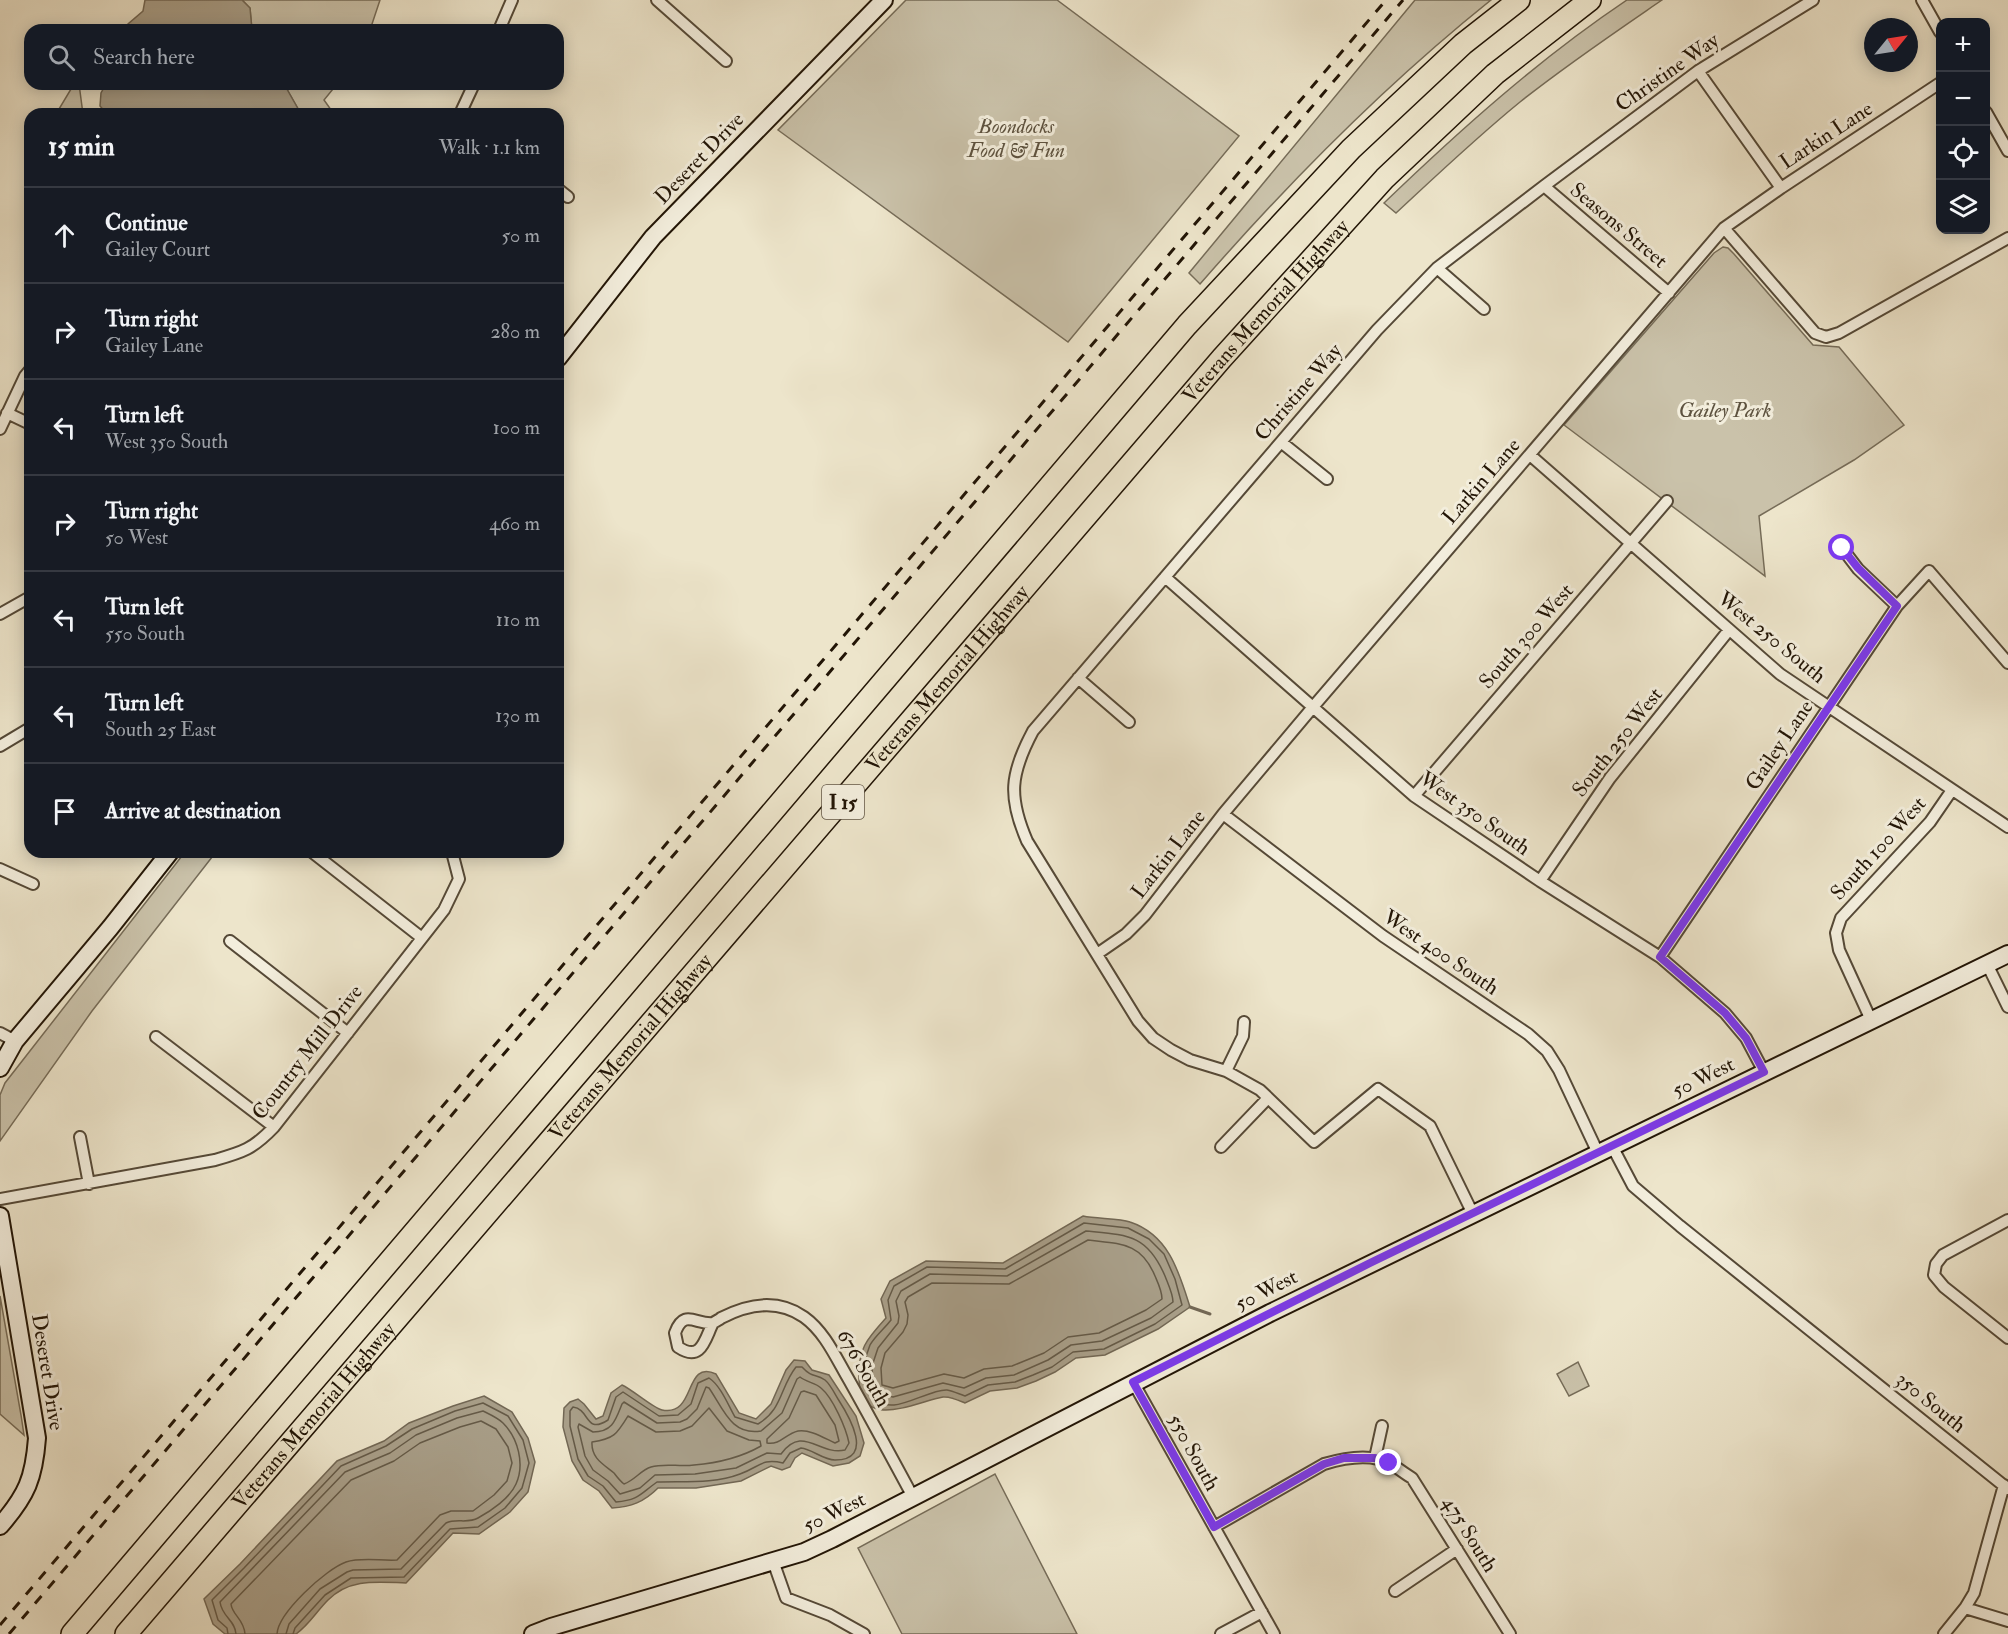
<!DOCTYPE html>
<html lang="en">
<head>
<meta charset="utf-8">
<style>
  :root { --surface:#171b24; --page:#20242c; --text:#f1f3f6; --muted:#9ea1a6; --line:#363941 }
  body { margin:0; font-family:"IM FELL Double Pica",serif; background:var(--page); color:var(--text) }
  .controls { position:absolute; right:18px; top:18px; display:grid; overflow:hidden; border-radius:12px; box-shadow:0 3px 15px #0003 }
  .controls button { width:54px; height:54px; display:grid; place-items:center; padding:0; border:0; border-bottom:2px solid var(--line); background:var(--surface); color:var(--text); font:30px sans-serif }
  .compass { position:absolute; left:1864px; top:18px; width:54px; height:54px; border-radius:50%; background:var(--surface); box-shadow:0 3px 15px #0003; rotate:60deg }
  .stop { position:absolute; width:18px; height:18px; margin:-14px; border:4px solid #7c3aed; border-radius:50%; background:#fff }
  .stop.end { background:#7c3aed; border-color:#fff; box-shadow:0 2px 6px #0008 }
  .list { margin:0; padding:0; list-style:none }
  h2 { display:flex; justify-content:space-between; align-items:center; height:78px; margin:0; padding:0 24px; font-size:26px }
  h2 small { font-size:20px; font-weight:400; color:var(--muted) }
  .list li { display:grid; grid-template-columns:39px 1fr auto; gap:18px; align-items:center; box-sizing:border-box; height:96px; padding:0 24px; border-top:2px solid var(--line) }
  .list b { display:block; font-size:22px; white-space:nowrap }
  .list p { margin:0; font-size:20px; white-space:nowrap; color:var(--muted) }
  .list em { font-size:20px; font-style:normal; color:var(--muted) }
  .icon { flex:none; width:33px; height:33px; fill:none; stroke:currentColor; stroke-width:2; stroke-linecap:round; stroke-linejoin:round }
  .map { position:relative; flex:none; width:2008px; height:1634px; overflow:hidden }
  .search { position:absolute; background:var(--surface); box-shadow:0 3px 15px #0003; left:24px; top:24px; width:540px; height:66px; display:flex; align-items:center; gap:15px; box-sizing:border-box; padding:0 21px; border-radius:18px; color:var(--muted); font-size:22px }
  .panel { position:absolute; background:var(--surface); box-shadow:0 3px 15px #0003; left:24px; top:108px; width:540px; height:750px; border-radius:18px }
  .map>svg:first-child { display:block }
  .green { fill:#cac2aa; stroke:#766c58; stroke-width:1.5 }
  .water { fill:#a89e88; stroke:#726754; stroke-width:1.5 }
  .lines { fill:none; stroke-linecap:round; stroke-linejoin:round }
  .shore { stroke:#655a47; stroke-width:1.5 }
  .stream { stroke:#726754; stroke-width:3 }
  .street-casing { stroke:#554937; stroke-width:14 }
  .secondary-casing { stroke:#221506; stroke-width:20 }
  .highway-casing { stroke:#221506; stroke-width:24 }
  .street { stroke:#f3eedd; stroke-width:10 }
  .secondary { stroke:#f3eedd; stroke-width:16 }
  .highway { stroke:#ede5cb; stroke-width:21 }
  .rail { stroke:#221506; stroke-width:3; stroke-dasharray:10 10; stroke-linecap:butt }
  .route { stroke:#7c3aed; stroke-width:8 }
  .labels { text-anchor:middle; stroke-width:6; stroke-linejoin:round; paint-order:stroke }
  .shield { fill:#f3eedd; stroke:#615646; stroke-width:1.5 }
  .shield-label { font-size:20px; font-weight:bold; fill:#221506 }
  .street-label { font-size:21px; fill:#221506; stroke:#f3eedd }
  .park-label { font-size:21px; font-style:italic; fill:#5d523f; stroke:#f3eedd }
</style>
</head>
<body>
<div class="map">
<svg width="2008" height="1634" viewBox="0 0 2008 1634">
  <rect width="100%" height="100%" fill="#ede5cb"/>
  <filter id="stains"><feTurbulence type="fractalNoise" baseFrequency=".00333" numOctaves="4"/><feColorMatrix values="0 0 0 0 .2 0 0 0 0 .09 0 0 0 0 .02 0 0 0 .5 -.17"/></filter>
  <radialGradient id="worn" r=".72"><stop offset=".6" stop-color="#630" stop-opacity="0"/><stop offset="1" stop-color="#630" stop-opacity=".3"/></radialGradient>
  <!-- green -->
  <path class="green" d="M242 0H380L370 30H252L250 8Z
    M906 0H1057L1239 136 1068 342 778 130Z
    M1415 0H1491C1385 85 1289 182 1200 284L1189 273Z
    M1627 0H1662C1614 33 1565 66 1520 102 1477 137 1437 175 1396 213L1384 203C1460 130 1539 59 1627 0Z
    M74 84H79L83 114H56Z
    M284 84H337L324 100 334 114H301Z
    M1723 247 1728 248 1734 254 1813 345 1839 347 1904 425 1854 460 1759 516 1765 576 1564 425 1714 253Z
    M185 852H216L92 1011 0 1141V1095L5 1083Z
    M0 1296 21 1415 24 1435 0 1414Z
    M1578 1362 1589 1386 1569 1396 1557 1374Z
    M995 1474 1077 1634H902L858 1548Z"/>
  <!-- water -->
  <path class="water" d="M145 0H242L250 8 252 30H126L128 24 143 11Z
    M106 84H284L301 114H107L100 106 101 93Z
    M1083 1216C1097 1219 1119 1218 1130 1222 1169 1235 1179 1272 1190 1307L1158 1329 1105 1355 1076 1358 1055 1372 1036 1381 1017 1388 990 1391 965 1403C958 1400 950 1396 943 1397 915 1402 860 1432 859 1379 858 1348 867 1339 886 1318L881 1299 890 1281 926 1261 1003 1263Z
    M794 1360 805 1361 812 1370 829 1375 856 1416 864 1443 860 1456 849 1463 833 1466 802 1453 795 1458 790 1467 782 1470 771 1466 741 1481 696 1488H658C644 1502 631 1507 612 1508L599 1491 583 1480 572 1461 563 1427 564 1408 570 1402 578 1399 584 1404 596 1419 603 1416 611 1393 622 1385C633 1390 653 1408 662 1410 697 1417 683 1359 716 1374L739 1413 756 1419 771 1404 786 1370Z
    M484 1396 512 1412 528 1438 535 1462 528 1492 510 1512 479 1534 453 1533 406 1583C377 1582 350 1578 328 1600 316 1612 309 1625 296 1634H225L213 1624 204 1599 240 1564 337 1461 384 1441 409 1423 453 1406Z"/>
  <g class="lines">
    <!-- shore -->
    <path class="shore" d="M1084 1223 1128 1228 1149 1239 1164 1254 1175 1279 1182 1305 1155 1324 1104 1349 1073 1352 1052 1367 1033 1375 1015 1382 988 1385 965 1396C959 1394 953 1391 947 1390 934 1389 909 1404 894 1405 860 1407 860 1368 870 1345 875 1336 885 1328 891 1320L888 1300 894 1286 927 1267 1005 1269Z
      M1086 1231C1127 1235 1147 1234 1165 1276 1168 1284 1173 1294 1173 1302L1151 1318 1102 1341 1071 1345 1048 1360 1014 1375 986 1378 964 1388 943 1383 893 1397 880 1394 875 1391 873 1385 872 1366 878 1348 898 1323 899 1316 896 1301 901 1291 930 1274 1007 1276Z
      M1088 1240C1120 1244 1141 1242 1155 1276 1158 1283 1162 1291 1162 1299L1146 1310 1099 1333 1068 1337 1044 1353 1012 1366 984 1369 964 1378 944 1374 893 1388 882 1385 881 1368 885 1353 903 1332 907 1324 908 1315 905 1302 908 1297 932 1283 1009 1284Z
      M796 1367H802C813 1379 815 1373 825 1380 830 1384 835 1394 838 1399 849 1416 875 1460 835 1460 823 1460 812 1449 801 1448L790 1453 783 1463C761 1458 760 1467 740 1474 714 1484 684 1481 657 1482 640 1494 639 1500 616 1502L603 1486 588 1476 578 1459 570 1426V1411L573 1407C590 1409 585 1435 608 1420L616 1397 623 1392 659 1416 678 1415 691 1404 698 1383 709 1378C721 1386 728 1405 735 1417L758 1424C783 1409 780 1387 796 1367Z
      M800 1377C806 1382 816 1383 821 1388 833 1398 846 1428 849 1443L845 1450C819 1456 803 1424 781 1454L767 1453 736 1468 695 1474 655 1475 640 1488 620 1494 608 1481 593 1470 585 1456 578 1427 579 1424 593 1432C613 1432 616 1419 622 1404L624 1402 657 1423 680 1422 687 1419 697 1409 706 1387 709 1388C723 1408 731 1436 761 1431L782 1413 797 1379Z
      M804 1391 816 1395 835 1425 839 1441 835 1443C824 1438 810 1429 798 1431 785 1434 781 1445 767 1443V1439L789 1418 801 1392Z
      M709 1408 727 1431 749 1440 760 1441 761 1446C740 1458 718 1463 694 1465 680 1467 664 1463 651 1467 641 1470 635 1480 624 1484 620 1481 617 1477 614 1473 603 1464 591 1458 592 1442 614 1439 617 1434 628 1416L656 1432 680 1431 692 1426Z
      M228 1634 227 1628 218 1620 212 1600 244 1568 341 1466 386 1446 412 1429 455 1411 483 1403 508 1416 523 1440 529 1463 522 1488 505 1508 478 1527 450 1529 404 1577 351 1578 325 1595 295 1628 293 1634
      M236 1634C235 1620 222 1617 220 1602L345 1472 390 1453 416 1435 457 1418 483 1411C489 1414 498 1418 503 1423 518 1438 525 1464 516 1484 510 1498 491 1511 478 1518 468 1524 456 1518 446 1523L401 1569 353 1570 347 1572 320 1589 289 1624 286 1634
      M245 1634C244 1619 232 1615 231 1604L351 1480 394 1461 420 1443 460 1427 481 1421 496 1429 508 1447 512 1463 507 1481 494 1495 473 1511H451L440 1515 397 1560C381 1561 361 1557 346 1562 326 1569 278 1613 277 1634"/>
    <!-- stream -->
    <path class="stream" d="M1190 1307 1210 1314"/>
    <!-- street casing -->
    <g class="street-casing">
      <path id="street" d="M657 0 726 61
        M1922 0 1940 32
        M499 30 512 0
        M1698 71 1781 188
        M1986 112 2008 151
        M460 114 474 84
        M1544 186 1669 293
        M558 189 568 197
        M1724 228 1815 333 1826 337 1839 333 2008 238
        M1437 268 1484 309
        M7 413 30 424
        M0 429 25 376 30 370
        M1281 442 1327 479
        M1530 455 1780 674 2008 827
        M1842 548 1858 569 1897 606
        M1165 577 1414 796 1540 881 1660 957 1725 1013 1746 1038 1764 1072
        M0 614 30 597
        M1078 678 1129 722
        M0 746 30 728
        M1414 796 1667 501
        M1223 814 1383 936 1528 1034 1547 1051 1559 1070 1598 1153
        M312 852 422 938
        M0 869 33 884
        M1540 881 1610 778 1729 630
        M230 941 348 1033
        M1097 954 1126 934 1145 915 1223 814 1313 707 1724 228 1781 188 1940 83
        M1660 957 1897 606 1929 571 2008 663
        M1987 964 2008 1007
        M1871 1020 1839 950 1836 933 1841 918 1930 822 1952 790
        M0 1033 15 1041
        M156 1037 274 1127
        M1226 1071 1243 1036 1244 1022
        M80 1137 89 1184
        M1612 1146 1633 1186 1680 1226 2008 1489
        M1221 1147 1268 1098
        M0 1199 215 1160C243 1152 253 1149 274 1127L444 910 459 879 452 852
        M1473 1214 1430 1126 1378 1089 1314 1142 1260 1090 1226 1071 1190 1060 1171 1050 1153 1038 1138 1021 1027 841C1008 797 1010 774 1033 731L1377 330 1437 268 1544 186 1698 71 1813 0
        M2008 1220 1943 1255 1936 1264 1934 1275 1944 1287 2008 1338
        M713 1323C705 1338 702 1363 678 1347L675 1333C684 1308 696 1325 713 1323 714 1322 721 1319 721 1318 748 1304 777 1298 804 1317 825 1332 836 1358 849 1380 871 1419 892 1458 913 1497
        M1133 1382 1274 1634
        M1375 1458 1382 1426
        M1214 1527 1324 1464C1344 1458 1372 1453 1391 1464 1398 1468 1405 1474 1412 1478L1510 1634
        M773 1561 786 1598 830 1615 864 1634
        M1395 1591 1457 1549
        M1965 1608 2008 1621
        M1221 1634 1262 1612
        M1944 1634 1965 1608 1974 1593 2004 1485"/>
    </g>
    <!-- secondary casing -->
    <g class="secondary-casing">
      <path id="secondary" d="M558 358 653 237 884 0
        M0 1068 15 1041 110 928 170 852
        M0 1216 37 1438C34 1478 27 1495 0 1526
        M533 1634 551 1627 804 1552 832 1539 1270 1313 2008 954"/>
    </g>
    <!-- highway casing -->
    <g class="highway-casing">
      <g id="highway">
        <path d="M72 1634 1187 325 1351 149 1463 44 1519 0"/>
        <path id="s1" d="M126 1634 1222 358 1385 178 1495 74 1590 0"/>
      </g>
    </g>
    <!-- street -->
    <use href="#street" class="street"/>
    <!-- secondary -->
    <use href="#secondary" class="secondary"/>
    <!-- highway -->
    <use href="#highway" class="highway"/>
    <!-- rail -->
    <path class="rail" d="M0 1625 1386 0
      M9 1634 1403 0"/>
  </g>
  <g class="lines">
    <!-- route -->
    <path class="route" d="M1389 1463 1375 1458H1344L1324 1464 1214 1527 1133 1382 1370 1263 1764 1072 1746 1038 1725 1013 1660 957 1897 606 1858 568 1842 548"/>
  </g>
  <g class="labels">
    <!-- shield labels -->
    <rect class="shield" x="822" y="785" width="42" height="34" rx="4.5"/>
    <g class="shield-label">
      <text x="843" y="809">I 15</text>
    </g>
    <!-- street labels -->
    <g class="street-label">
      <text transform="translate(1667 72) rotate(-35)" y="7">Christine Way</text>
      <text transform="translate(1826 135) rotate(-33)" y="7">Larkin Lane</text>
      <text transform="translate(699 158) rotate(-46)" y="7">Deseret Drive</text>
      <text transform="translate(1619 225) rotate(40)" y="7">Seasons Street</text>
      <text dy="7" stroke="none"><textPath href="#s1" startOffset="1746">Veterans Memorial Highway</textPath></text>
      <text transform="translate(1298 392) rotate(-49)" y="7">Christine Way</text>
      <text transform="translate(1481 481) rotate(-49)" y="7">Larkin Lane</text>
      <text transform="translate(1526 636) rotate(-49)" y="7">South 300 West</text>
      <text transform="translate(1772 637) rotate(39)" y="7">West 250 South</text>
      <text dy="7" stroke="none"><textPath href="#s1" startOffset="1260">Veterans Memorial Highway</textPath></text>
      <text transform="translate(1617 742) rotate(-52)" y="7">South 250 West</text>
      <text transform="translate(1779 745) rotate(-56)" y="7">Gailey Lane</text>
      <text transform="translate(1475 813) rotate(35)" y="7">West 350 South</text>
      <text transform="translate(1878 848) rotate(-48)" y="7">South 100 West</text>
      <text transform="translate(1168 854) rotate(-52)" y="7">Larkin Lane</text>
      <text transform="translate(1441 952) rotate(34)" y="7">West 400 South</text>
      <text dy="7" stroke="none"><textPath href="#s1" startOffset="774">Veterans Memorial Highway</textPath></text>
      <text transform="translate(307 1052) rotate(-52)" y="7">Country Mill Drive</text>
      <text transform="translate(1703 1077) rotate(-26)" y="7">50 West</text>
      <text transform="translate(1266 1290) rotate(-27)" y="7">50 West</text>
      <text transform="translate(864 1368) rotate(60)" y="7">676 South</text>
      <text transform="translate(48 1372) rotate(81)" y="7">Deseret Drive</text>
      <text transform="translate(1931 1402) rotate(39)" y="7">350 South</text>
      <text dy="7" stroke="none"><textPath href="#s1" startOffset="288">Veterans Memorial Highway</textPath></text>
      <text transform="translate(1194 1452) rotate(61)" y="7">550 South</text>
      <text transform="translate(834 1512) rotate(-26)" y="7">50 West</text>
      <text transform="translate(1470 1534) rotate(58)" y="7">475 South</text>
    </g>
    <!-- park labels -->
    <g class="park-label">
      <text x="1016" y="133">Boondocks<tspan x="1016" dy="24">Food &amp; Fun</tspan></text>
      <text x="1725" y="417">Gailey Park</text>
    </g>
  </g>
  <rect width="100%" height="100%" filter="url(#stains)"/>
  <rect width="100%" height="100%" fill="url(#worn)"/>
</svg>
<div class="controls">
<button>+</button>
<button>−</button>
<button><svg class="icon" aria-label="locate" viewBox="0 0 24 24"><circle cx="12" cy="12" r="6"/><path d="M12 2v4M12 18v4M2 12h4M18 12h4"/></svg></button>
<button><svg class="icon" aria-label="layers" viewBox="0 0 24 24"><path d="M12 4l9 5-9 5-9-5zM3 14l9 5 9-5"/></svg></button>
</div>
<svg class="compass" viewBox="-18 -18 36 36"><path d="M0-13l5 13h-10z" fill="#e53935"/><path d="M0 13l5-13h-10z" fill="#9ea1a6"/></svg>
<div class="stop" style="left:1842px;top:548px"></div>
<div class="stop end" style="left:1389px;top:1463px"></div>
<div class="search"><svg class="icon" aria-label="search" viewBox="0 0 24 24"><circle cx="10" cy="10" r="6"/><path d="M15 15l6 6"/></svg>Search here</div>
<section class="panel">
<h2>15 min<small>Walk · 1.1 km</small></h2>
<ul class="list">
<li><svg class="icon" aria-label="ahead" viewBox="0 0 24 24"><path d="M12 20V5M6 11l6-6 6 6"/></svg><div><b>Continue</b><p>Gailey Court</p></div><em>50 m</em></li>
<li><svg class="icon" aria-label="right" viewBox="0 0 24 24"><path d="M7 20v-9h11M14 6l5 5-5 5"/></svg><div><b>Turn right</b><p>Gailey Lane</p></div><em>280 m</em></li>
<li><svg class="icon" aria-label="left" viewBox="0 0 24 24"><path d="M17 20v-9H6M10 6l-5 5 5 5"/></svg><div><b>Turn left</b><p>West 350 South</p></div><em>100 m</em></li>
<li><svg class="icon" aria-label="right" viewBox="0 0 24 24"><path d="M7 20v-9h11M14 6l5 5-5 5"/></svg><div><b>Turn right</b><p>50 West</p></div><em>460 m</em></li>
<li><svg class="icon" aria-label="left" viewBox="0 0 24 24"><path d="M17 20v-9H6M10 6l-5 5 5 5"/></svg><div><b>Turn left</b><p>550 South</p></div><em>110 m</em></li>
<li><svg class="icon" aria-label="left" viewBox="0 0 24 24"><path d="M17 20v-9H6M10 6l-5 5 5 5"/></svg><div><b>Turn left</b><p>South 25 East</p></div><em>130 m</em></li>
<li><svg class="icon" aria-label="arrive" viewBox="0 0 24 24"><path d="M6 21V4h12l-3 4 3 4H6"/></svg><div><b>Arrive at destination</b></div></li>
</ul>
</section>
</div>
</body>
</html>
